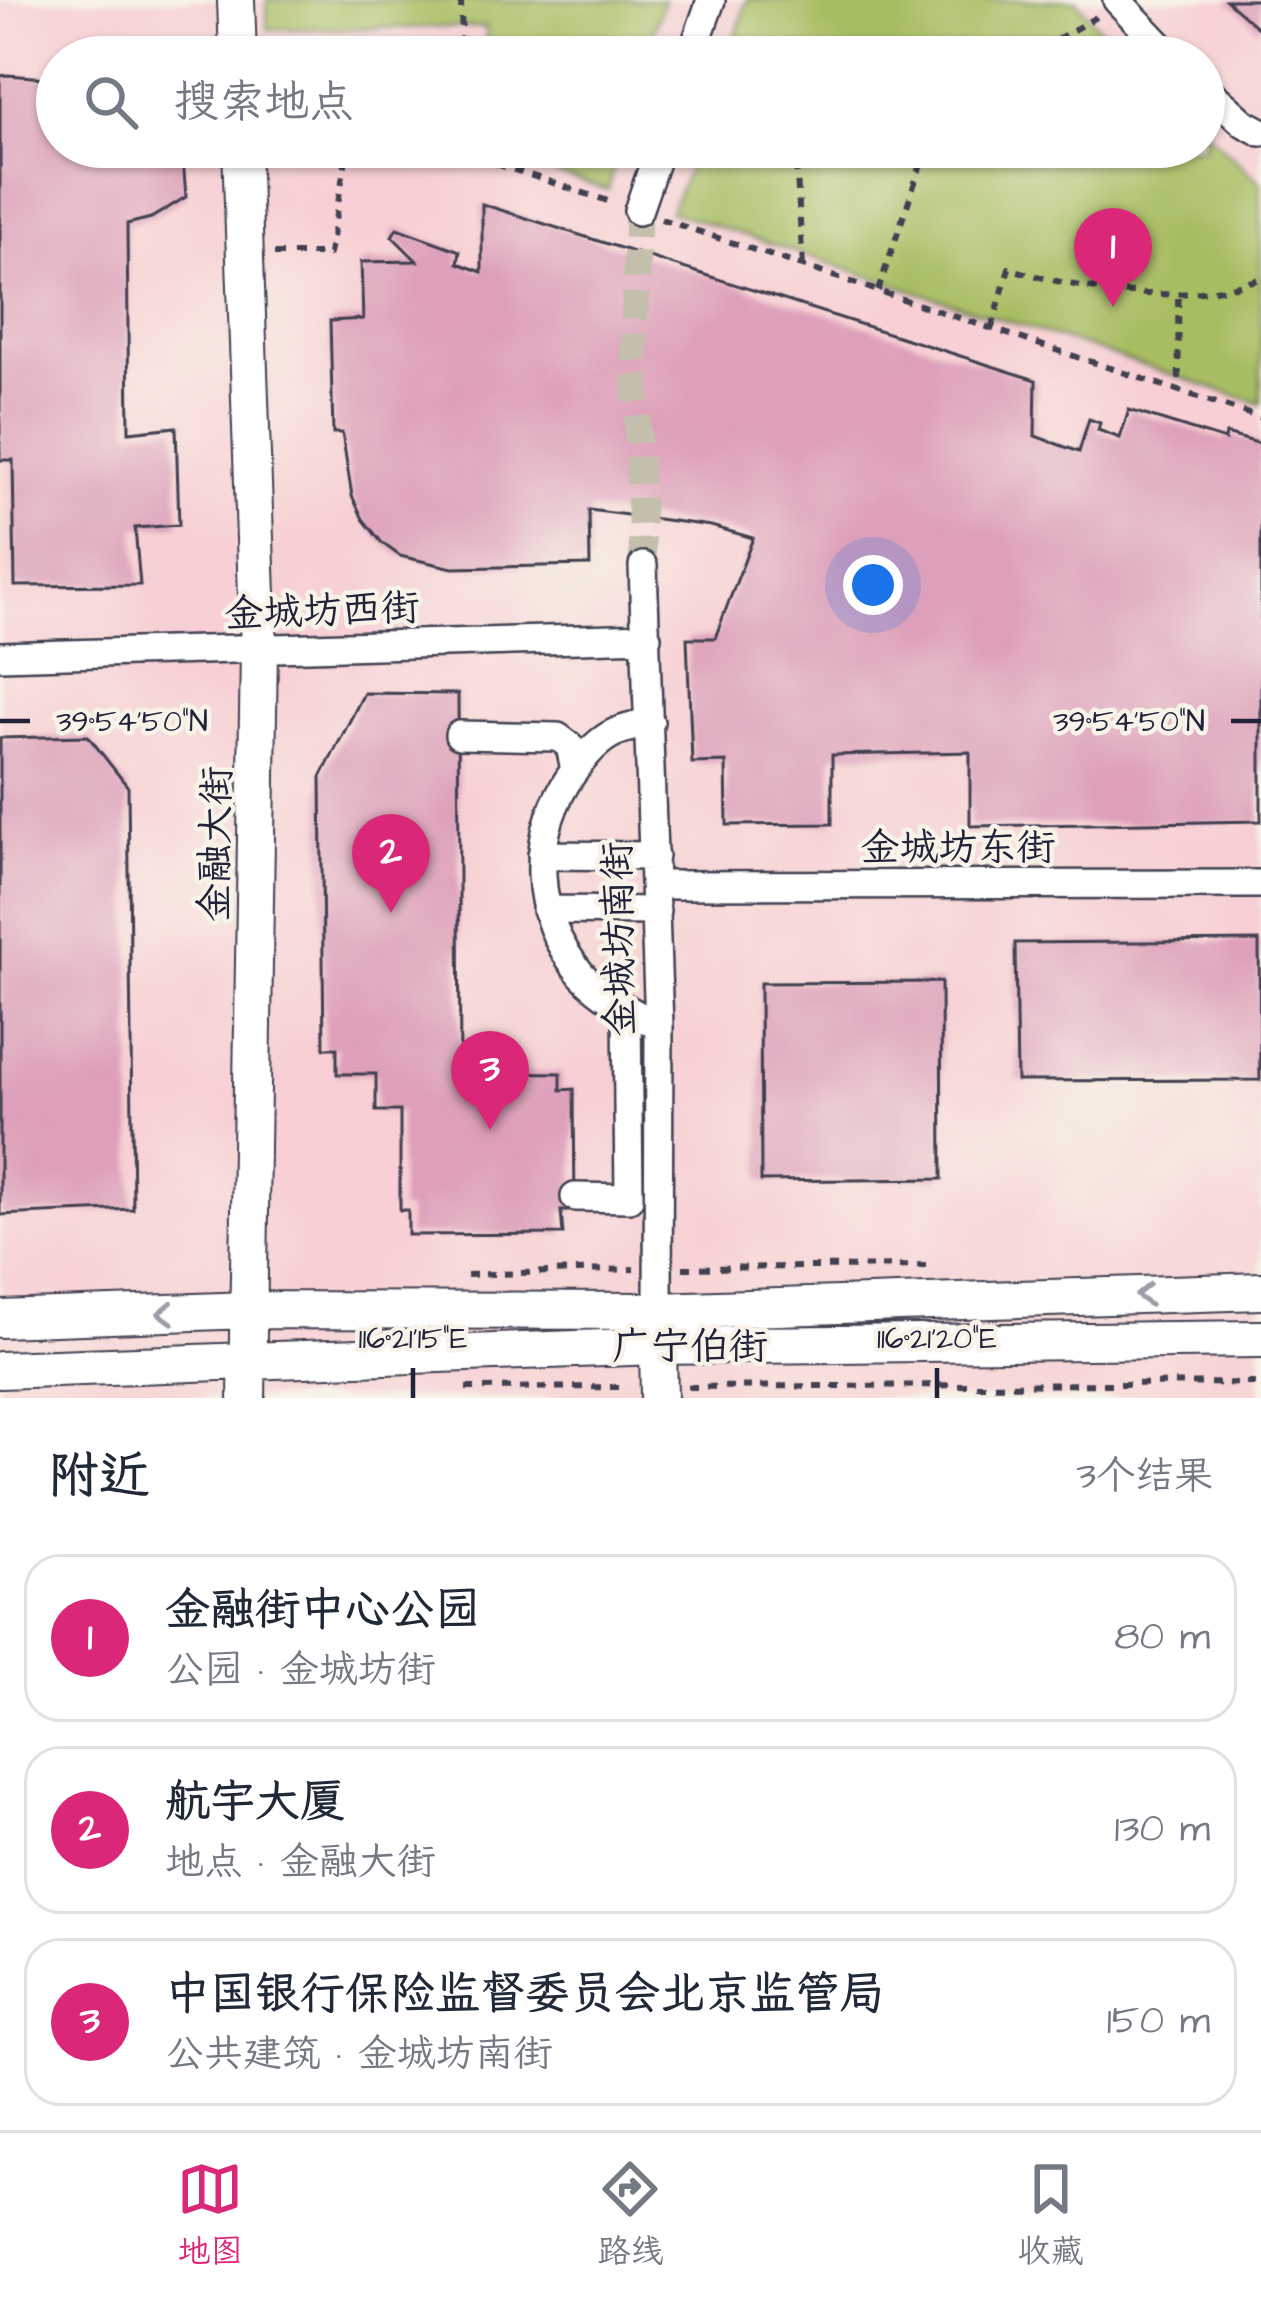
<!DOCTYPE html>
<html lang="zh">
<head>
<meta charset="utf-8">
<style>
  :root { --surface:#fff; --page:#f2f2f3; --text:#1f2937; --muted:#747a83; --line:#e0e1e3; --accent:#db2777 }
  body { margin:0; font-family:"Architects Daughter","LXGW WenKai TC",sans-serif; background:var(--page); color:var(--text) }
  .you { position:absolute; left:873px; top:585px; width:42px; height:42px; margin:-30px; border:9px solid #fff; border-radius:50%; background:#1a73e8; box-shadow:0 0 0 18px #1a73e833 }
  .badge { display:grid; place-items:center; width:78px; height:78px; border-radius:50%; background:var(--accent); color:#fff; font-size:39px; font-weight:700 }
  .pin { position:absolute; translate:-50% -99px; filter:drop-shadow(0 3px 6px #0008) }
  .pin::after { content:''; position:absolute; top:63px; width:42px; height:36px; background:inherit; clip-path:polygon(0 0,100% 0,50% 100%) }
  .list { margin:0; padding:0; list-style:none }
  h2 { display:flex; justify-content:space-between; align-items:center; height:156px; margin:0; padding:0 48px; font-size:51px }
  h2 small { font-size:39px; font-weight:400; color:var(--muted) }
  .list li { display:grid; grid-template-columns:78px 1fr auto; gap:36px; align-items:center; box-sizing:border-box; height:168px; margin:0 24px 24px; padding:0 24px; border:3px solid var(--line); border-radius:36px }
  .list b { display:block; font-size:45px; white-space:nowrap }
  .list p { margin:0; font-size:39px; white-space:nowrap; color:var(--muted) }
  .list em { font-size:39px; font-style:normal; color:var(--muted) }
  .icon { flex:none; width:66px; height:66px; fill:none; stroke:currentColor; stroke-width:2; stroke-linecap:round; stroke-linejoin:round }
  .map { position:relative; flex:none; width:1261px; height:1398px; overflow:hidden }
  .search { position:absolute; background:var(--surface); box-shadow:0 3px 9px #0004; left:36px; right:36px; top:36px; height:132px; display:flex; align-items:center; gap:30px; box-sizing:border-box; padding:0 42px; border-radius:66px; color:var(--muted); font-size:45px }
  .sheet { height:732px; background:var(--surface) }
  nav { display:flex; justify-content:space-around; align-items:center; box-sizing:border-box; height:168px; border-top:3px solid var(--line); background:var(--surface); font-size:33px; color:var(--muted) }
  nav a { display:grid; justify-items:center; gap:6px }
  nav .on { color:var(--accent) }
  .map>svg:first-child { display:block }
  .built { fill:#f7cfd4; fill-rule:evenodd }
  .green { fill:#a7bd62; stroke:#64704e; stroke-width:3 }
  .building { fill:#dd9fb9 }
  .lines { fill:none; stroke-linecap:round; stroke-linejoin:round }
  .minor-tunnel { stroke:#c4bfad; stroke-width:27; stroke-dasharray:27 14; stroke-linecap:butt }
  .minor-casing { stroke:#403f50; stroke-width:32 }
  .major-casing { stroke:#403f50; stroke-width:40 }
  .path { stroke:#403f50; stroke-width:6; stroke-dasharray:9 9; stroke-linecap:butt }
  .minor { stroke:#fff; stroke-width:27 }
  .major { stroke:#fff; stroke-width:36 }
  .oneway { stroke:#9c9ca7 }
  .ticks { fill:none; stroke:#22223b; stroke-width:4.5 }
  .labels { text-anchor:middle; stroke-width:9; stroke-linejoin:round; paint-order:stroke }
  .street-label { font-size:39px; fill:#22223b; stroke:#f7f3e8 }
  .ticks-label { font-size:30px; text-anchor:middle; fill:#22223b; stroke:#f7f3e8; stroke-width:9; stroke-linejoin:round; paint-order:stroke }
</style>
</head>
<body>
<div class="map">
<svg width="1261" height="1398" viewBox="0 0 1261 1398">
  <rect width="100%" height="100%" fill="#f7f3e8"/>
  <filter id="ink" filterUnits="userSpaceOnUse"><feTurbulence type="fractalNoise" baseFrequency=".00833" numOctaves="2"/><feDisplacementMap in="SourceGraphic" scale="24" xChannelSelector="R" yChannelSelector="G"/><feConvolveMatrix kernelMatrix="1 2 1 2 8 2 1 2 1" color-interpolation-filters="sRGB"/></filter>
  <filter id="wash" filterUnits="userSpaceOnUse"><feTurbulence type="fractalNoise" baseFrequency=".004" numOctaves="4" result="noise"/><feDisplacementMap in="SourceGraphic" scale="48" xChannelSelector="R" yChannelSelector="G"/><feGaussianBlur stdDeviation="2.7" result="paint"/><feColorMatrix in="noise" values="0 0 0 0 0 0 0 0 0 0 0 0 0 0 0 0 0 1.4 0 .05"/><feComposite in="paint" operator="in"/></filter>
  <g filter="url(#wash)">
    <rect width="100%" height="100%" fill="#ece6ca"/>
    <!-- built -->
    <path class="built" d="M0 0H1261V1398H0ZM57 57H1204V147H57Z"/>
    <!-- green -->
    <path class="green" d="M267 0H664L645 57H486V27L267 29Z
      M747 0H1076L1124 57H729Z
      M1204 130 1261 183V404L670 211 698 147H1204Z
      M485 147H618L608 190 485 151Z"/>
    <g id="blocks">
      <!-- building -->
      <path class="building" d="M1226 0H1261V31Z
        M8 75 57 79V147H182L186 197 151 218 127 224 129 432 176 427 179 525 135 528 140 585 15 586 13 460H0V76Z
        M482 204 1036 380 1035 436 1079 452 1089 419 1100 423 1098 430 1120 438 1129 410 1225 440 1226 434 1261 444V821L970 826V752L832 755V824L727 825 726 762 692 763 687 638H715L753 538 711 526 589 510 590 565 453 568 400 556 382 543 363 519 352 496 342 433H333L330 321 363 319 361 262 417 261 392 236 397 228 460 251 458 263 482 272Z
        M364 693 458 694 460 1072 561 1073V1090L574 1089 575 1211H561L563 1234 408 1235V1210H400V1111H376V1074H337V1048H324L321 777Z
        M88 736 128 787 133 1209 0 1215V738Z
        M1259 941 1260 1080 1017 1081 1015 943Z
        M941 982 942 1179 761 1181 760 983Z"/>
    </g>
  </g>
  <g filter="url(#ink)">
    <use href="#blocks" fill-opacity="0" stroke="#403f50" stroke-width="3"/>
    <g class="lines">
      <!-- minor-tunnel -->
      <path class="minor-tunnel" d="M638 211 634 343 643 566"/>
      <!-- minor casing -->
      <g class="minor-casing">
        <path id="minor" d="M1117 0 1171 57
          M691 57 711 0
          M1204 87 1244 123 1261 132
          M638 211 660 147
          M643 566 659 1026 658 1311
          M0 656 647 637
          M650 722C638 726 625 728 614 733 599 740 584 757 574 771 529 834 531 915 582 975 603 998 632 1012 659 1026
          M459 735 558 737 570 746 575 770
          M542 855 654 856
          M655 885 1261 884
          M546 910 656 911
          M575 1197 629 1198 627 1010"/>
      </g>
      <!-- major casing -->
      <g class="major-casing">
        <path id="major" d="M236 0 238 57
          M241 147 259 651 247 1398
          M0 1319 250 1310 658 1311 1261 1291
          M658 1346 659 1398
          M0 1370 658 1346 1261 1339"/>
      </g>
      <!-- path -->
      <path class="path" d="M461 0 462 57
        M280 57 313 51 347 57
        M1026 57 1096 17
        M445 147 614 203
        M795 147 803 266
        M661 219 1261 418
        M274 254H329L348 147
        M878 291 927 147
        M1178 298 1179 391
        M992 328 1009 268C1089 293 1181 307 1261 278
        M683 1268 934 1266
        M467 1275 634 1269
        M688 1387 1261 1383
        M466 1388 627 1387"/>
      <!-- minor -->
      <use href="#minor" class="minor"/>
      <!-- major -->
      <use href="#major" class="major"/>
    </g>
    <!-- one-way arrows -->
    <defs><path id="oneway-chevron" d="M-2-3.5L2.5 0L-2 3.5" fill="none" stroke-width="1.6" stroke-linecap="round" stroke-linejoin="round" transform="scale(3)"/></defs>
    <g class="oneway">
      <use href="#oneway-chevron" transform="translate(1144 1295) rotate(178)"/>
      <use href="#oneway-chevron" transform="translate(166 1313) rotate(178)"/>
    </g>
  </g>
  <!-- ticks -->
  <path class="ticks" d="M0 721H30M1231 721H1261M413 1368V1398M937 1368V1398"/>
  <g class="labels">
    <!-- street labels -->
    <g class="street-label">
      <text transform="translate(322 609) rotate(-2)" y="14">金城坊西街</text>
      <text transform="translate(214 844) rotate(-89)" y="14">金融大街</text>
      <text x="958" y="860">金城坊东街</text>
      <text transform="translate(617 939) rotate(-91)" y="14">金城坊南街</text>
      <text x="690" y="1359">广宁伯街</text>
    </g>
  </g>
  <g class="ticks-label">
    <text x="132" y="731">39°54'50"N</text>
    <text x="1129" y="731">39°54'50"N</text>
    <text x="413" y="1348">116°21'15"E</text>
    <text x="937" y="1348">116°21'20"E</text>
  </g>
</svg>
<div class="you"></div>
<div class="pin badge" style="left:1113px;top:307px">1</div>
<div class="pin badge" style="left:391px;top:913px">2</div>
<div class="pin badge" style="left:490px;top:1130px">3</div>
<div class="search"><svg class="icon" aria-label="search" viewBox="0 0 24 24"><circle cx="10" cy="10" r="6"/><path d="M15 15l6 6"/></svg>搜索地点</div>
</div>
<section class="sheet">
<h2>附近<small>3个结果</small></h2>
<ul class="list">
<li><span class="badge">1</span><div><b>金融街中心公园</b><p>公园 · 金城坊街</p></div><em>80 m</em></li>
<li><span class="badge">2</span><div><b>航宇大厦</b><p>地点 · 金融大街</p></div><em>130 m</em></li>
<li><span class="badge">3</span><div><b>中国银行保险监督委员会北京监管局</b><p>公共建筑 · 金城坊南街</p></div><em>150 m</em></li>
</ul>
</section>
<nav>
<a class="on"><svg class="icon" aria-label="map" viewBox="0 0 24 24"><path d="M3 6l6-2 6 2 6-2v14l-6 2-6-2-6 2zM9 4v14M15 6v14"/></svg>地图</a>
<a><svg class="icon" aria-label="directions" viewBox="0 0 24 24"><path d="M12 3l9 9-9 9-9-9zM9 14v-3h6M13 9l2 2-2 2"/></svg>路线</a>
<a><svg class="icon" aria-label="saved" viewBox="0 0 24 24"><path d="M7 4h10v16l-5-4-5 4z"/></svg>收藏</a>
</nav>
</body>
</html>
